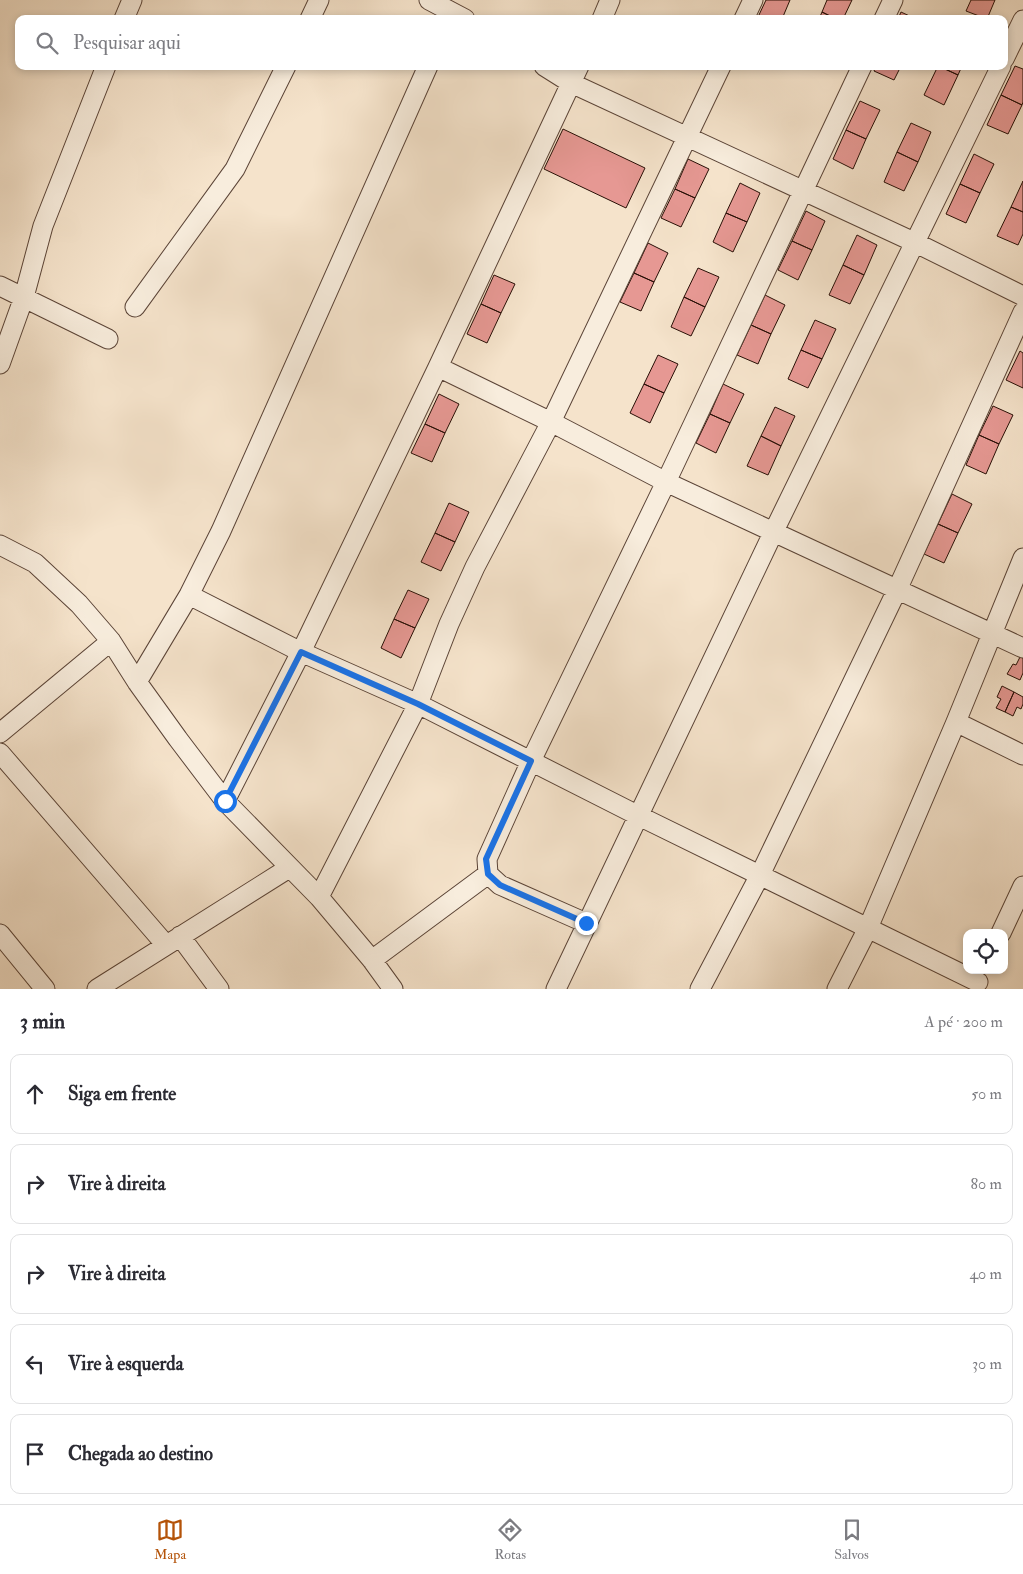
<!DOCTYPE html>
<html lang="pt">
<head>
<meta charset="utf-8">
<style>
  :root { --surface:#fff; --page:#f2f2f3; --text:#2b2b33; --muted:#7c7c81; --line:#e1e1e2; --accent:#b45309 }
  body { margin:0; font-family:"IM FELL Double Pica",serif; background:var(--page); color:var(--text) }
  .controls { position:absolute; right:15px; bottom:15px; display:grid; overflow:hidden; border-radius:10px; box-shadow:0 2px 8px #0003 }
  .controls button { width:45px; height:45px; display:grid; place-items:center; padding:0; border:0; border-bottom:1px solid var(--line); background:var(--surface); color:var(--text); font:25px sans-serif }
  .stop { position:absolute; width:15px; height:15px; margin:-11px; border:4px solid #1a73e8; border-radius:50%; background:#fff }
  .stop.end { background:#1a73e8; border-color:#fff; box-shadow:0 1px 5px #0008 }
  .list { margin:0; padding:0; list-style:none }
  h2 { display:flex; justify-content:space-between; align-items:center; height:65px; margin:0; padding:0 20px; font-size:21px }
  h2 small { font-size:16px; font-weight:400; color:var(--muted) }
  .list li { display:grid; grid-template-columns:32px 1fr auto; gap:15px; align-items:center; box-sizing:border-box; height:80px; margin:0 10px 10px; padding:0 10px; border:1px solid var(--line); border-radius:10px }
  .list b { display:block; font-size:19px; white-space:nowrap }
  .list em { font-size:16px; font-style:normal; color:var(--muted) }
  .icon { flex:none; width:28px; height:28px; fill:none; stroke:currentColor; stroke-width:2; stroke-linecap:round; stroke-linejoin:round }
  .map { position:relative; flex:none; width:1023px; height:989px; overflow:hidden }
  .search { position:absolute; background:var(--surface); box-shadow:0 2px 8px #0003; left:15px; right:15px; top:15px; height:55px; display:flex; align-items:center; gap:12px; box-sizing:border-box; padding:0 18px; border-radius:10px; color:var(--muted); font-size:19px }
  .sheet { height:515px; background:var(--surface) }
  nav { display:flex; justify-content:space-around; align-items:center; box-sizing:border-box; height:70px; border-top:1px solid var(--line); background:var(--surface); font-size:14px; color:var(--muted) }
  nav a { display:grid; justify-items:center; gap:2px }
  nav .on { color:var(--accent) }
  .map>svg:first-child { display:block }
  .building { fill:#e69893; stroke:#280f06 }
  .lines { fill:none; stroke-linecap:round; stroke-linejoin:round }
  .street-casing { stroke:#5b4437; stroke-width:21 }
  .street { stroke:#f8eddd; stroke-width:19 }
  .route { stroke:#1a73e8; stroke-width:6 }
</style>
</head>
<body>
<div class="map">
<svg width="1023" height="989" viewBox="0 0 1023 989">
  <rect width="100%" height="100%" fill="#f5e3cb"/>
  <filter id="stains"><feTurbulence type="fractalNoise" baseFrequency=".004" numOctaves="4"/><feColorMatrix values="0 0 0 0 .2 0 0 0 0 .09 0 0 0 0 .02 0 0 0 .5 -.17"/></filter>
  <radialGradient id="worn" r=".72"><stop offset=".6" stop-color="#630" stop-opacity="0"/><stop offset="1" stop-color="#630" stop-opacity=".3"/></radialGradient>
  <!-- building -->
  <path class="building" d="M766 0H790L782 19H761L758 17Z
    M827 0H852L843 19H836L822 12Z
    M971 0H995L987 19 966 11Z
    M822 12 836 19H819Z
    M901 12 916 19H898Z
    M876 66H901L894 80 874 71Z
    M938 66 958 75 944 105 924 95Z
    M939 66H962L958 75Z
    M1015 66 1023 69V102L1022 105 1001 95Z
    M1001 95 1022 105 1008 134 987 125Z
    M860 101 880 110 866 139 846 130Z
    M911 123 931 132 918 162 897 152Z
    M563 129 645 168 626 208 544 169Z
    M846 130 866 139 853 169 833 159Z
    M897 152 918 162 904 191 884 182Z
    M974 154 994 164 980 193 960 184Z
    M688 159 709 169 695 198 675 189Z
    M1023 181V212L1011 207Z
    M740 183 760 193 747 222 726 213Z
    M960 184 980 193 966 223 946 214Z
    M675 189 695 198 681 227 661 218Z
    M1011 207 1023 212V234L1018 245 997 236Z
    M806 211 825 221 812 250 792 241Z
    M726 213 747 222 733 252 713 242Z
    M857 235 877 245 864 275 843 265Z
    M792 241 812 250 798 280 778 270Z
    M648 243 668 253 654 282 634 273Z
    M843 265 864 275 850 304 829 295Z
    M698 268 719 277 705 307 684 297Z
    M634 273 654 282 641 311 620 302Z
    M494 275 515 284 501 313 481 304Z
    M765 295 785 305 771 334 751 325Z
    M684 297 705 307 691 336 671 327Z
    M481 304 501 313 487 343 467 334Z
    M815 320 836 329 822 359 801 350Z
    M751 325 771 334 758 364 737 355Z
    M801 350 822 359 808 388 788 379Z
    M1020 351 1023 353V388L1006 380Z
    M658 355 678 364 664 393 644 384Z
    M644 384 664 393 650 423 630 413Z
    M723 384 744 394 730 423 710 414Z
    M439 394 459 404 445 433 425 424Z
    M993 406 1013 415 999 444 979 435Z
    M775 407 795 416 781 446 761 436Z
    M710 414 730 423 716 453 696 443Z
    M425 424 445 433 432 462 411 453Z
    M979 435 999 444 986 474 966 465Z
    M761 436 781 446 768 475 747 466Z
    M952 494 972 504 958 533 938 524Z
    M449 503 469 512 455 542 435 533Z
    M938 524 958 533 944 563 924 554Z
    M435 533 455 542 441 571 421 562Z
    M408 590 429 599 415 628 394 619Z
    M394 619 415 628 401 658 381 648Z
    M1020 657 1023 658V673L1020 680 1007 674 1013 664 1016 665Z
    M1002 686 1014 692 1005 712 996 708 1001 699 997 697Z
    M1014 692 1023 697V704L1021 709 1017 707 1013 716 1005 712Z"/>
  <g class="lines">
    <!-- street casing -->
    <g class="street-casing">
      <path id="street" d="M429 0 465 19
        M124 19 132 0
        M310 19 319 0
        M602 19 610 0
        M744 19 753 0
        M884 19 893 0
        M1004 59 1023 20
        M544 66 571 83 916 243 1023 296
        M0 286 108 339
        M135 307 235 169 286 66
        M0 364 24 297 43 226 106 66
        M438 367 551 422 666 482 1023 648
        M0 545 35 563 79 604 111 641 137 682 178 739 225 801 319 897 372 960 393 989
        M189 595 301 652 418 704 639 816 978 982
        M137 682 189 595 221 531 428 66
        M956 722 1023 755
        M0 733 111 641
        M0 753 166 945
        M225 801 301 652 438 367 579 66
        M319 897 418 704 449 624 475 567 551 422 721 66
        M586 923 500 885 488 874 487 859 531 761 666 482 862 66
        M1001 933 1023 886
        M0 934 45 989
        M180 936 219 989
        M372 960 488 874
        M97 989 289 868
        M556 989 773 533 1001 66
        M700 989 760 875 897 590 1023 312
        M837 989 868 928 956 722 1023 558"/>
    </g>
    <!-- street -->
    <use href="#street" class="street"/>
  </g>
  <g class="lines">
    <!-- route -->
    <path class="route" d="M225 801 301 652 418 704 531 761 486 859 488 874 500 885 586 923"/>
  </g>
  <rect width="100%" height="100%" filter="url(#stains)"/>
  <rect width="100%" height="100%" fill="url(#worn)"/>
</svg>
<div class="controls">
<button><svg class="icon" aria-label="locate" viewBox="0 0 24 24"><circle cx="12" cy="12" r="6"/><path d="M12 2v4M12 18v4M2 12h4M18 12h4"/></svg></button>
</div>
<div class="stop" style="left:225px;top:801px"></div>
<div class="stop end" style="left:586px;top:923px"></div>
<div class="search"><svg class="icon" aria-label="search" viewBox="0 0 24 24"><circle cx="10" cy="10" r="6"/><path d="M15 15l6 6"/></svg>Pesquisar aqui</div>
</div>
<section class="sheet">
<h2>3 min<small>A pé · 200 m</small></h2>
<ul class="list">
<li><svg class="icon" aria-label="ahead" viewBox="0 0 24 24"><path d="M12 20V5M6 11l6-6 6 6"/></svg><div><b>Siga em frente</b></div><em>50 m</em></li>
<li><svg class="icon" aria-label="right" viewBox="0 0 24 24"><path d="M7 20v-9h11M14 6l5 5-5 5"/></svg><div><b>Vire à direita</b></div><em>80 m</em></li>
<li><svg class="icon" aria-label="right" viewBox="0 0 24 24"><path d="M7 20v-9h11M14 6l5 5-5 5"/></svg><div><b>Vire à direita</b></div><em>40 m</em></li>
<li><svg class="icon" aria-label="left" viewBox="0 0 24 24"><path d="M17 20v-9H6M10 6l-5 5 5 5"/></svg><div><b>Vire à esquerda</b></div><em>30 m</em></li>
<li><svg class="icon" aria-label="arrive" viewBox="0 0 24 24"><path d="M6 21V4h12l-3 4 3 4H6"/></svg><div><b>Chegada ao destino</b></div></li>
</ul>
</section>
<nav>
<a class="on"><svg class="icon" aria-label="map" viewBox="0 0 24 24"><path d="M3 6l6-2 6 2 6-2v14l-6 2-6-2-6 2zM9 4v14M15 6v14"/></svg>Mapa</a>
<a><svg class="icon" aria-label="directions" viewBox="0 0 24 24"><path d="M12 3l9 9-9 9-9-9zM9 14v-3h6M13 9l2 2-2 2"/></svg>Rotas</a>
<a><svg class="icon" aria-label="saved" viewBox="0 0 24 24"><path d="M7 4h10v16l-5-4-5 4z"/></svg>Salvos</a>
</nav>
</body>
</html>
